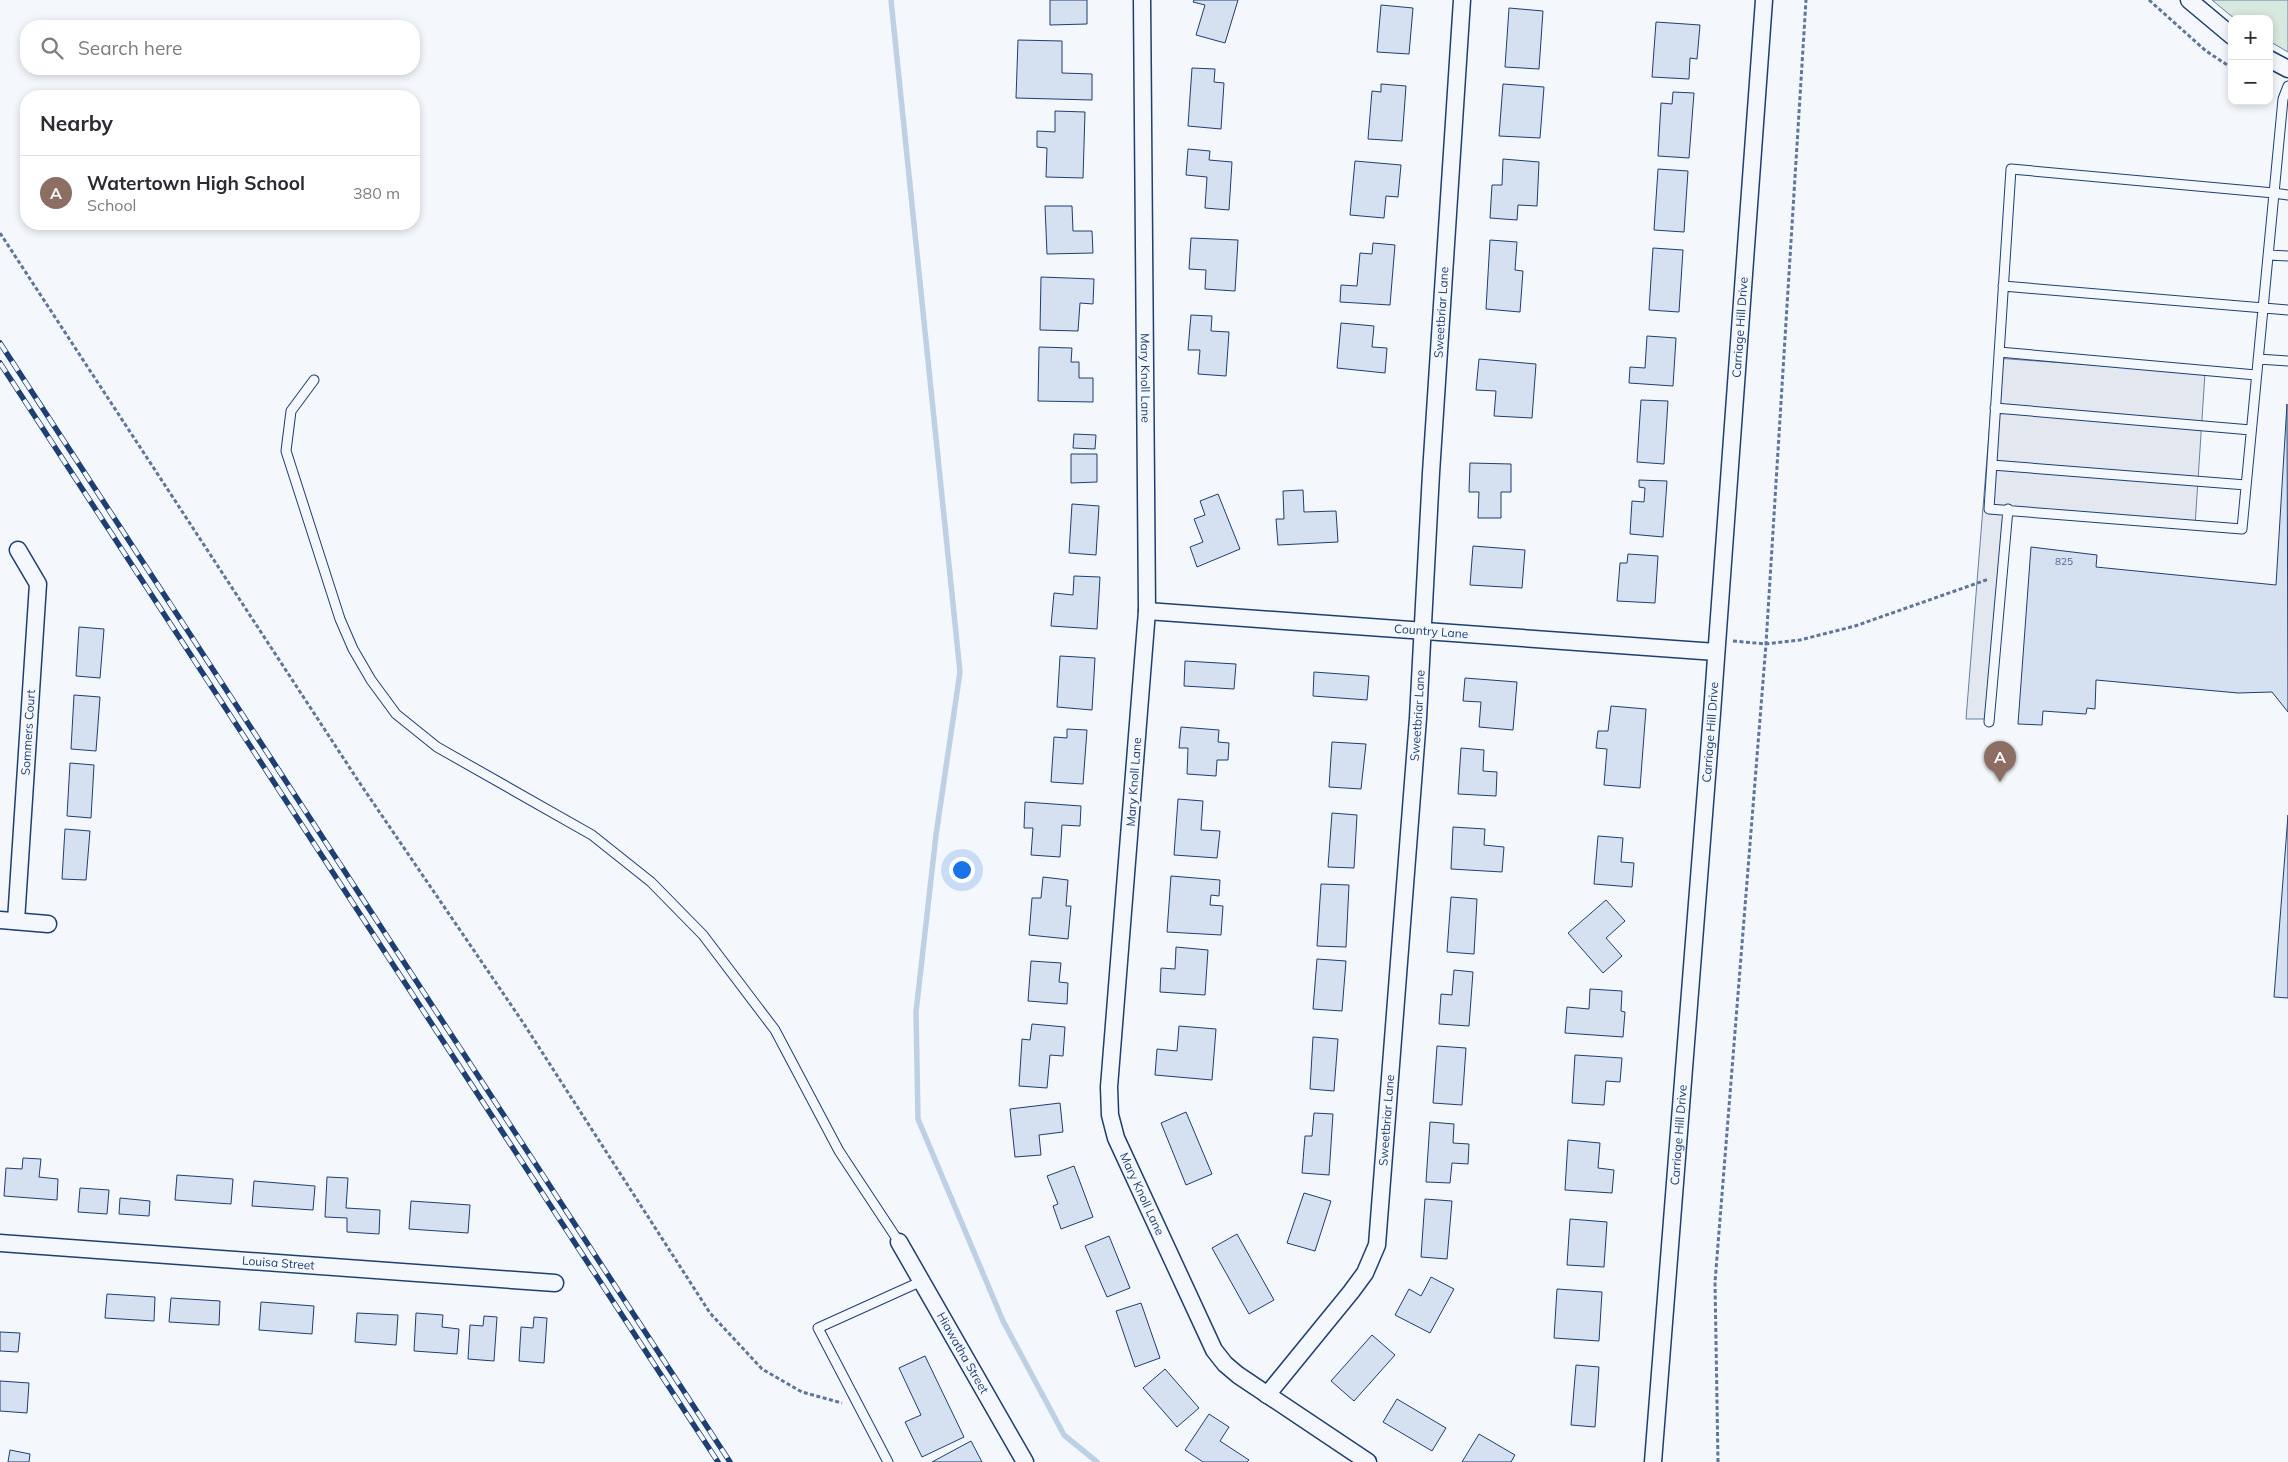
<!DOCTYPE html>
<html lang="en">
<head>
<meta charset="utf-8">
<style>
  :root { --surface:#fff; --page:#f2f2f3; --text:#2b2b33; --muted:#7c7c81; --line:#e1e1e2; --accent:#c62828 }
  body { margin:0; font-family:Mulish,sans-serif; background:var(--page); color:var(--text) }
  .controls { position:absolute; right:15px; top:15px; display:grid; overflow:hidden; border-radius:10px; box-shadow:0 2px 8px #0003 }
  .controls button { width:45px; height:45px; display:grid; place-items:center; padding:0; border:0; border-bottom:1px solid var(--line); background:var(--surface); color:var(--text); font:25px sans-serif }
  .you { position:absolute; left:961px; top:869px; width:18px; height:18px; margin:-12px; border:4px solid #fff; border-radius:50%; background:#1a73e8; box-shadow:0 0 0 8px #1a73e833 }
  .badge { display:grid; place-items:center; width:32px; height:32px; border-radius:50%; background:var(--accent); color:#fff; font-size:16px; font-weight:700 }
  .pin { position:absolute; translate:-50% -41px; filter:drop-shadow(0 1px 2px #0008) }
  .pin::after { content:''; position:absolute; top:26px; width:18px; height:15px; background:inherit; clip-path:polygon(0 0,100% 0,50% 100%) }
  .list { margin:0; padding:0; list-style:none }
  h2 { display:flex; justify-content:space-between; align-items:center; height:65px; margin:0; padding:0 20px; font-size:21px }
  h2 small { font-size:16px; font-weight:400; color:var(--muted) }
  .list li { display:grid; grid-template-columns:32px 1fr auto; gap:15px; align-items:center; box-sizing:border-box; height:75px; padding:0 20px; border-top:1px solid var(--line) }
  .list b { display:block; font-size:19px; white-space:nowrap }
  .list p { margin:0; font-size:16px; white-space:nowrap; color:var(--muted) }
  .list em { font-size:16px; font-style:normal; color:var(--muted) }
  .icon { flex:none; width:28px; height:28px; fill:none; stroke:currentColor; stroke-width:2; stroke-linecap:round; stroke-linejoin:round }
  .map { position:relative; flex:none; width:2288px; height:1462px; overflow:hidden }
  .search { position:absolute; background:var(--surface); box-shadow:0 2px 8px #0003; left:20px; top:20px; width:400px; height:55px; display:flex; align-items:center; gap:12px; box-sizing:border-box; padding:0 18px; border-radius:20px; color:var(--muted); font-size:19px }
  .panel { position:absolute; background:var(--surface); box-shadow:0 2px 8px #0003; left:20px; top:90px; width:400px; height:140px; border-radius:20px }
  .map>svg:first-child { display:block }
  .green { fill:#d7e8df; stroke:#687fa3 }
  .parking { fill:#e3e8f0; stroke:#687fa3 }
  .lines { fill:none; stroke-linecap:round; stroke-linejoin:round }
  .stream { stroke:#bed0e5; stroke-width:5.5 }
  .building { fill:#d5e0f0; stroke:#1d3f73 }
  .service-casing { stroke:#1d3f73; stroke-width:11 }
  .minor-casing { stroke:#1d3f73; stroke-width:19 }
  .path { stroke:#5e769c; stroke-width:3; stroke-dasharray:4 2.5; stroke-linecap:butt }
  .service { stroke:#f4f7fb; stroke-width:9 }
  .minor { stroke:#f4f7fb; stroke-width:16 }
  .rail-casing { stroke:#1d3f73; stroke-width:5.5 }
  .rail { stroke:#f4f7fb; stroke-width:4; stroke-dasharray:11; stroke-linecap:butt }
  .labels { text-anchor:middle; stroke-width:4; stroke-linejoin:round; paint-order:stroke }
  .number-label { font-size:10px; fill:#4b6792 }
  .street-label { font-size:12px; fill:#1d3f73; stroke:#f4f7fb }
</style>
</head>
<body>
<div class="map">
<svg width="2288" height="1462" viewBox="0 0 2288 1462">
  <rect width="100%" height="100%" fill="#f4f7fb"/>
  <!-- green -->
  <path class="green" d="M2212 0H2288V52L2269 41V19H2235Z"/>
  <!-- parking -->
  <path class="parking" d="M1995 358 2205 373 2195 526 2004 512 1988 719H1966Z"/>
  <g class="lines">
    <!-- stream -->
    <path class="stream" d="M891 0 960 672 936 835 916 1012 918 1119 1003 1321 1064 1435 1097 1462"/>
  </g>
  <!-- building -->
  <path class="building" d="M1050 0H1087V24L1050 25Z
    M1194 0H1238L1225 43 1196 35 1205 5 1193 2Z
    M1381 5 1413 8 1409 54 1377 52Z
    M1509 8 1543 11 1539 69 1505 67Z
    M1656 22 1700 25 1697 59 1690 58 1689 79 1652 77Z
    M1018 40 1062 41V73L1092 74V100L1016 98Z
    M1192 68 1215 69 1214 82 1224 83 1221 129 1188 126Z
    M1381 84 1406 86 1402 141 1368 139 1372 91 1381 92Z
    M1503 84 1544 87 1540 138 1499 136Z
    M1673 92 1694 93 1689 158 1658 156 1661 103 1672 104Z
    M1055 111 1085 112 1083 178 1046 177 1047 148 1037 147V131L1055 132Z
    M1188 149 1210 151 1209 160 1232 162 1229 210 1205 208 1207 177 1186 175Z
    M1503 159 1539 162 1537 206 1518 205 1517 220 1490 218 1492 185H1502Z
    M1355 161 1401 165 1398 197 1386 196 1384 218 1350 215Z
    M1658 169 1688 171 1684 232 1654 230Z
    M1045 206H1072L1073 231H1092L1093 253 1047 254Z
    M1191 238 1238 240 1235 291 1205 289 1206 270 1189 269Z
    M1490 240 1517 242 1515 270 1523 271 1520 312 1486 309Z
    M1373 243 1395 245 1390 305 1340 302 1341 285 1357 286 1360 253 1372 254Z
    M1653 248 1683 250 1679 312 1649 310Z
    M1041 277 1094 279 1093 304 1080 303 1078 331 1040 330Z
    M1191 315 1212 316 1211 331 1229 332 1226 376 1198 374 1200 350H1188Z
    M1341 323 1374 326 1372 347 1387 348 1385 373 1337 368Z
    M1647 336 1676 338 1673 386 1629 383 1630 367 1645 368Z
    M1039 347 1072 348 1071 362H1079V378H1093V402L1038 401Z
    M1479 359 1536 364 1532 418 1494 416 1496 391 1476 390Z
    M1641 400 1668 401 1664 464 1637 462Z
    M2287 404 2288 712 2272 692 2238 693 2096 680 2095 709 2087 708 2086 714 2043 711 2042 725 2018 724 2031 547 2097 555 2096 567 2276 585Z
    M1074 434 1096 435 1095 449 1073 448Z
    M1071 454H1097V482L1071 483Z
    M1470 463 1511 464V492H1501V518H1478L1479 492H1469Z
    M1639 480 1667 481 1663 537 1630 534 1632 501 1644 502 1645 488 1639 487Z
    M1303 490 1304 512 1336 511 1338 542 1278 545 1276 519H1284L1283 491Z
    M1218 494 1240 549 1197 567 1190 547 1203 542 1194 519 1205 515 1200 501Z
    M1072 504 1099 506 1096 555 1069 553Z
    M1473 546 1525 550 1522 588 1470 585Z
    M1628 554 1658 556 1655 603 1617 601 1620 563H1627Z
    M1074 576 1100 577 1097 629 1051 626 1054 593 1073 595Z
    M79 627 104 629 100 678 76 676Z
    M1060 656 1095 658 1092 710 1057 707Z
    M1185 661 1236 664 1234 689 1184 686Z
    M1314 672 1369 676 1367 700 1313 696Z
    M1465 678 1517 682 1513 730 1479 727 1481 702 1463 701Z
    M74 695 100 697 96 751 71 749Z
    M1611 706 1646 709 1640 788 1604 785 1607 749 1596 748 1598 731H1608Z
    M1181 727 1219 730 1218 742 1229 743 1228 760H1217L1216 776 1187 774 1188 748H1179Z
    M1067 729 1087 730 1083 784 1051 782 1054 737 1067 738Z
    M1332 742 1366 744 1361 789 1329 787Z
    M1461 748 1484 750 1483 771 1497 772 1496 796 1458 794Z
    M70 763 94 765 91 818 67 816Z
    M1178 799 1203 801 1201 830 1220 831 1217 858 1174 855Z
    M1025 802 1081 806 1080 826 1062 825 1060 857 1031 855 1033 828H1024Z
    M1332 813 1357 815 1354 868 1328 867Z
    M2288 815V998L2274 997Z
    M1453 827 1485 829 1484 845 1504 847 1502 872 1451 869Z
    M65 829 90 831 86 880 62 879Z
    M1598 836 1623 838 1621 862 1634 863 1632 887 1594 884Z
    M1171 876 1220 880 1219 896 1211 895 1210 905 1223 906 1221 935 1167 932Z
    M1043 877 1068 880 1066 906H1071L1068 939 1029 935 1032 898H1041Z
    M1321 884 1349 885 1346 947 1317 946Z
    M1451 897 1477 899 1474 954 1447 952Z
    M1606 900 1625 921 1606 938 1622 956 1603 973 1568 933Z
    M1176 947 1208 950 1205 995 1160 992 1161 968 1175 969Z
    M1317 959 1346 961 1342 1011 1313 1009Z
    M1031 961 1061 963 1059 982 1068 983 1067 1004 1028 1001Z
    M1454 970 1473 972 1469 1026 1439 1024 1441 994 1452 995Z
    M1590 989 1622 991 1621 1011 1625 1012 1623 1037 1565 1033 1567 1007 1589 1009Z
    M1032 1024 1065 1027 1063 1056 1050 1055 1047 1088 1019 1086 1022 1039 1030 1040Z
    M1179 1026 1216 1029 1212 1080 1155 1075 1157 1049 1177 1051Z
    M1313 1037 1338 1039 1334 1091 1310 1089Z
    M1437 1046 1466 1048 1462 1105 1433 1103Z
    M1575 1055 1622 1058 1620 1082 1606 1081 1604 1105 1572 1103Z
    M1060 1103 1063 1132 1039 1135 1041 1155 1015 1157 1010 1109Z
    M1186 1112 1212 1174 1186 1185 1161 1123Z
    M1314 1113 1333 1114 1329 1175 1302 1173 1305 1136H1312Z
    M1430 1122 1454 1124 1453 1143 1469 1144 1468 1164 1452 1163 1450 1183 1426 1182Z
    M1568 1140 1600 1143 1598 1168 1614 1170 1612 1193 1565 1190Z
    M23 1158 41 1159 39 1177 58 1179 57 1200 4 1196 6 1168 22 1169Z
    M1074 1166 1093 1217 1061 1229 1053 1206 1058 1204 1047 1176Z
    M177 1175 233 1179 231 1204 175 1200Z
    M327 1177 348 1178 346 1208 380 1210 379 1234 347 1232V1218L325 1217Z
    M254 1181 315 1186 313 1210 252 1206Z
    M80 1188 109 1190 107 1214 78 1212Z
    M1304 1193 1331 1201 1315 1251 1287 1243Z
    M120 1198 150 1201 149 1216 119 1214Z
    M1425 1199 1452 1201 1447 1259 1421 1257Z
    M411 1201 470 1205 468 1233 409 1229Z
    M1570 1219 1607 1222 1604 1267 1567 1265Z
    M1237 1234 1274 1300 1249 1314 1212 1248Z
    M1109 1236 1130 1288 1107 1297 1085 1246Z
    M1431 1277 1454 1289 1430 1333 1395 1315 1409 1289 1421 1296Z
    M1557 1289 1602 1292 1599 1341 1554 1338Z
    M107 1294 155 1297 154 1321 105 1318Z
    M171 1298 220 1301 219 1325 169 1322Z
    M261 1302 314 1306 312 1334 259 1330Z
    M1141 1303 1160 1358 1135 1367 1116 1311Z
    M357 1313 398 1315 396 1345 355 1342Z
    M416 1313 443 1315 442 1327 459 1329 457 1354 414 1351Z
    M484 1316 497 1317 494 1361 468 1359 470 1325 483 1326Z
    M534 1317 547 1318 544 1363 519 1361 521 1327 533 1328Z
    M0 1332 20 1333 18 1352 0 1351Z
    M1372 1335 1395 1355 1354 1401 1331 1381Z
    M925 1356 964 1437 922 1457 905 1422 921 1415 899 1368Z
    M1576 1365 1599 1367 1595 1427 1571 1425Z
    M1165 1369 1199 1408 1177 1427 1143 1388Z
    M0 1381 29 1383 27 1413 0 1411Z
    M1397 1399 1446 1428 1432 1451 1383 1422Z
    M1209 1414 1229 1427 1220 1441 1249 1460 1247 1462H1203L1185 1450Z
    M1479 1434 1515 1455 1511 1462H1462Z
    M971 1441 982 1462H932Z
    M10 1450 30 1454 29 1462H8Z"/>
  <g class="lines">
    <!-- service casing -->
    <g class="service-casing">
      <path id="service" d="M2288 86 2283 99 2242 529 1989 509 2011 169 2274 193 2288 195
        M2268 255 2288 256
        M2003 286 2288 310
        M1999 352 2256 375
        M2258 359 2288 361
        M314 380 291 411 286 451 340 619 353 649 371 680 396 714 437 747 592 835 651 882 703 935 775 1030 839 1151 899 1242
        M1995 408 2251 430
        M1992 465 2246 485
        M1989 722 2008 509
        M888 1462 818 1328 922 1281"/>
    </g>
    <!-- minor casing -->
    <g class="minor-casing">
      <g id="minor">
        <path id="s1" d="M1142 0 1147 611 1109 1087 1110 1115 1116 1138 1214 1350 1225 1364 1238 1375 1368 1462"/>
        <path d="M2189 0 2232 36"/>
        <path d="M2269 59 2288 69"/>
        <path id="s2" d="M1147 611 1716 652"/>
        <path d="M0 920 48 924"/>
        <path id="s3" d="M16 921 38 584 18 550"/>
        <path id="s4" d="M899 1242 1025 1462"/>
        <path id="s5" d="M0 1243 555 1283"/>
        <path id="s6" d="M1267 1395 1351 1292 1365 1273 1377 1245 1418 718 1431 473 1462 0"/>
        <path id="s7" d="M1653 1462 1712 713 1764 0"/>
      </g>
    </g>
    <!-- path -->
    <path class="path" d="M2149 0 2206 51 2232 68
      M0 233 359 782 522 1021 710 1313 762 1369 802 1392 842 1403
      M1733 641 1766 644 1800 640 1855 626 1989 579
      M1718 1462 1715 1282 1766 644 1806 0"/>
    <!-- service -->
    <use href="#service" class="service"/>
    <!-- minor -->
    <use href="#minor" class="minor"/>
    <!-- rail casing -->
    <g class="rail-casing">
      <path id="rail" d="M0 343 730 1462
        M0 363 718 1462"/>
    </g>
    <!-- rail -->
    <use href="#rail" class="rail"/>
  </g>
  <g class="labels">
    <!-- number labels -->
    <g class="number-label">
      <text x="2064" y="565">825</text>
    </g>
    <!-- street labels -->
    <g class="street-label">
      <text dy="4" stroke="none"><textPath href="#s6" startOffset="1122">Sweetbriar Lane</textPath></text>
      <text dy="4" stroke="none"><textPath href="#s7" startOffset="1138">Carriage Hill Drive</textPath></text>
      <text dy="4" stroke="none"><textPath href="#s1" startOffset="378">Mary Knoll Lane</textPath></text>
      <text dy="4" stroke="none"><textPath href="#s2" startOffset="285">Country Lane</textPath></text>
      <text dy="4" stroke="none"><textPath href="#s6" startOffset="718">Sweetbriar Lane</textPath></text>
      <text dy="4" stroke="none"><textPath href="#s7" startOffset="732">Carriage Hill Drive</textPath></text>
      <text dy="4" stroke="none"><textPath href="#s3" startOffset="189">Sommers Court</textPath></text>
      <text transform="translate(1134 782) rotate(-86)" y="4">Mary Knoll Lane</text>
      <text dy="4" stroke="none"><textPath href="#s6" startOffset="312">Sweetbriar Lane</textPath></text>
      <text dy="4" stroke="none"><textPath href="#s7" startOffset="328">Carriage Hill Drive</textPath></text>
      <text dy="4" stroke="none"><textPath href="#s1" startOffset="1202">Mary Knoll Lane</textPath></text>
      <text dy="4" stroke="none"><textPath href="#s5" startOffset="279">Louisa Street</textPath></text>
      <text dy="4" stroke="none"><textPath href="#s4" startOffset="128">Hiawatha Street</textPath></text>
    </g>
  </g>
</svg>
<div class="controls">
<button>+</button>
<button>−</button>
</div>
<div class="you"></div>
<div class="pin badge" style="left:2000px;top:782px;background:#8d6e63">A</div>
<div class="search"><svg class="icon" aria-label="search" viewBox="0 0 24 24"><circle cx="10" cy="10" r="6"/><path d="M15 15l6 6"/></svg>Search here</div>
<section class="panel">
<h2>Nearby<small></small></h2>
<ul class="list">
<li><span class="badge" style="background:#8d6e63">A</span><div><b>Watertown High School</b><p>School</p></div><em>380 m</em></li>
</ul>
</section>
</div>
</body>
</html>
